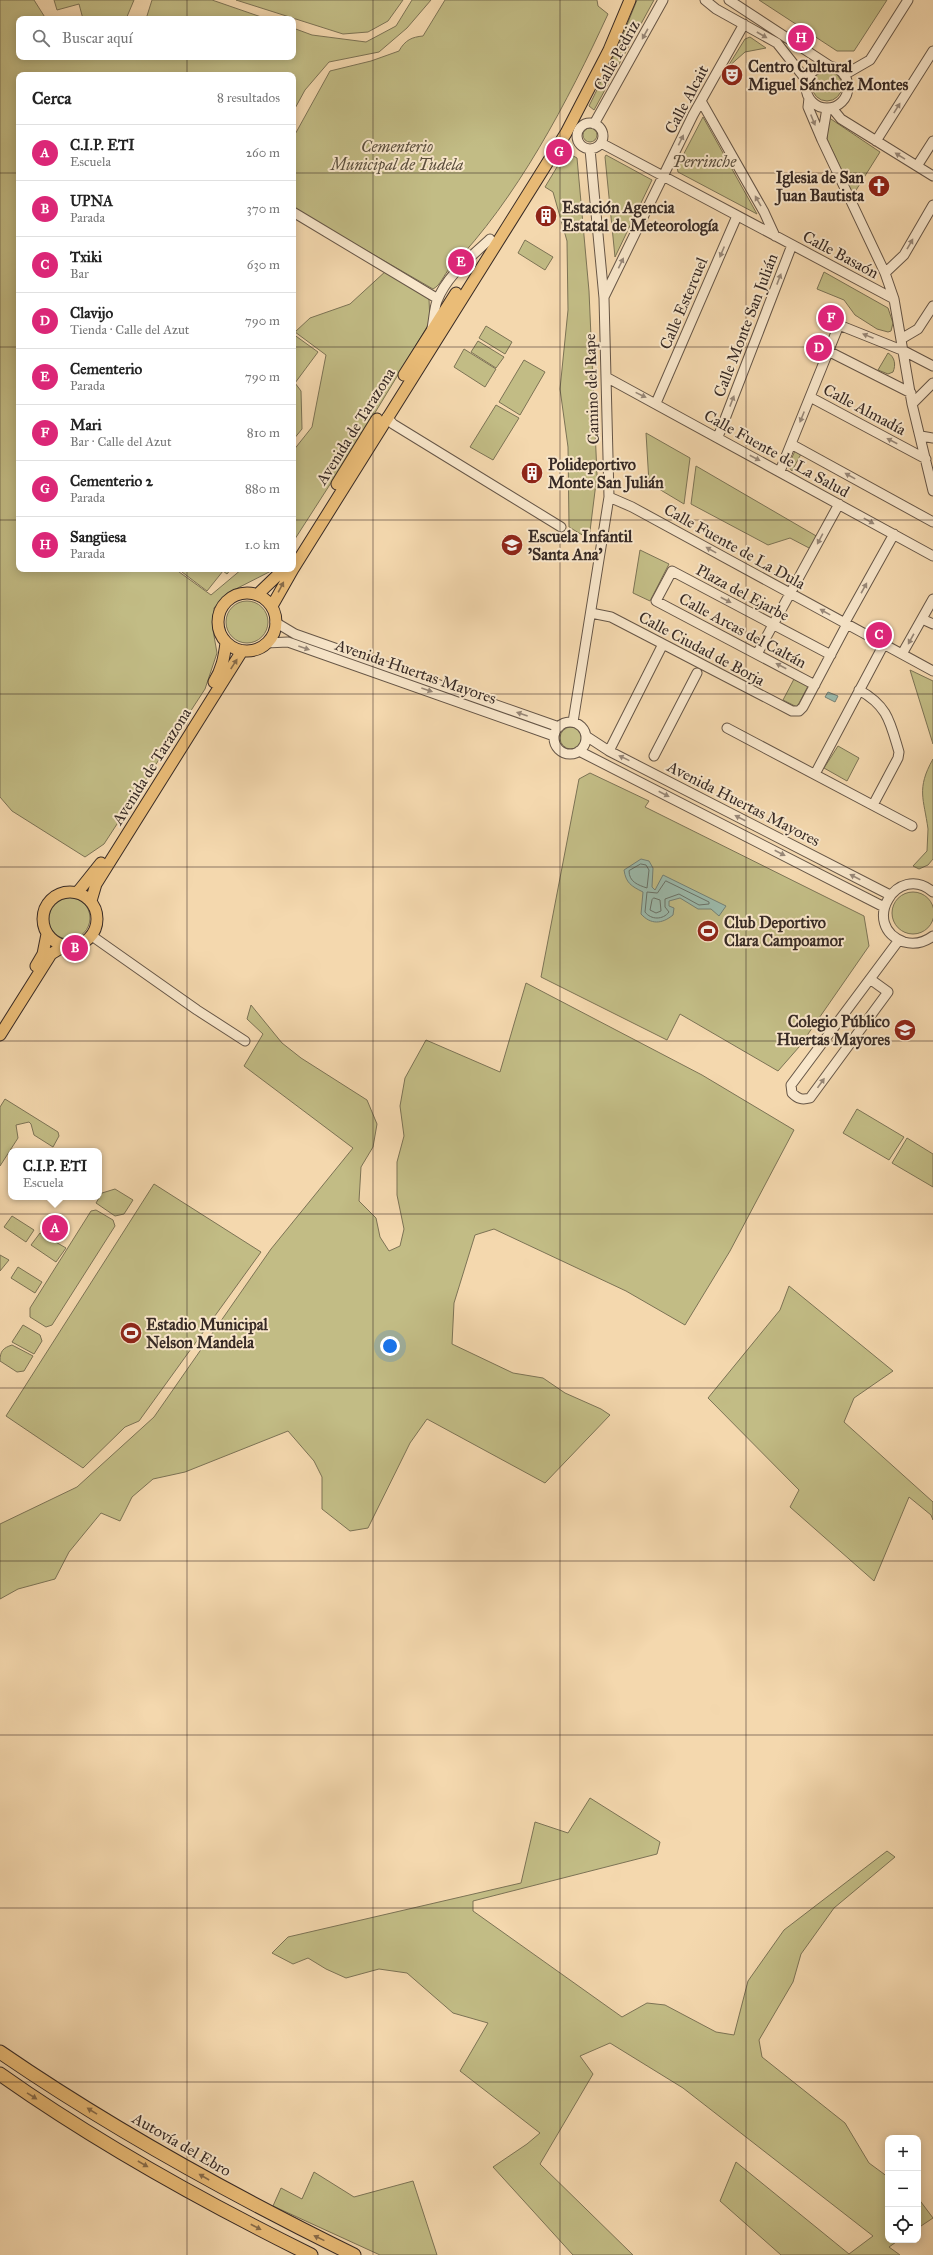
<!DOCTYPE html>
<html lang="es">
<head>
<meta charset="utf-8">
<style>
  :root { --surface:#fff; --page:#f6f6f6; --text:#222; --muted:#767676; --line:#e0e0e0; --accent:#db2777 }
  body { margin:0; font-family:"IM FELL Great Primer",serif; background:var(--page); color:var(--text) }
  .controls { position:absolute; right:12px; bottom:12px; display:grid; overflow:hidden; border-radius:8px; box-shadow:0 2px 10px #0003 }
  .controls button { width:36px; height:36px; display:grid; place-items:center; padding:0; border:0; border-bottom:1px solid var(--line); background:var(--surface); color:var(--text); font:20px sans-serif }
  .you { position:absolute; left:390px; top:1346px; width:14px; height:14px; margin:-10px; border:3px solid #fff; border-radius:50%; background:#1a73e8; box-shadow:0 0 0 6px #1a73e833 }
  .badge { display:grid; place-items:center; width:26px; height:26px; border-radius:50%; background:var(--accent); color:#fff; font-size:13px; font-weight:700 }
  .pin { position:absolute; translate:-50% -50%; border:2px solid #fff; box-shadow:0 1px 4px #0006 }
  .popup { position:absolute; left:8px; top:1148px; width:94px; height:52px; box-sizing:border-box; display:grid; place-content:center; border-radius:8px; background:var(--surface); filter:drop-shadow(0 1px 3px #0005); font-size:13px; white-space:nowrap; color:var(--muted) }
  .popup b { font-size:15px; color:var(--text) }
  .popup::after { content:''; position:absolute; left:50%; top:100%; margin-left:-8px; border:8px solid transparent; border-top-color:var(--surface) }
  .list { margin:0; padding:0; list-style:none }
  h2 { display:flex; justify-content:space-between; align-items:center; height:52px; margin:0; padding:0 16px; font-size:17px }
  h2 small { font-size:13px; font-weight:400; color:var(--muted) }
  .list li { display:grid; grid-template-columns:26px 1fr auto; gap:12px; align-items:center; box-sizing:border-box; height:56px; padding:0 16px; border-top:1px solid var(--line) }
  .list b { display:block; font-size:15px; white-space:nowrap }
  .list p { margin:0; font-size:13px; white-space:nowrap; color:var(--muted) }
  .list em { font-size:13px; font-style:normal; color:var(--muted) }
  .icon { flex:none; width:22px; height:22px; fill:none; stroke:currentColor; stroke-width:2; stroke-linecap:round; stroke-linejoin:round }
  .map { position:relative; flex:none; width:933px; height:2255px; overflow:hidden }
  .search { position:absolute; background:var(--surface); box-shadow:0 2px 10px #0003; left:16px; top:16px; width:280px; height:44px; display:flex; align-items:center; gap:10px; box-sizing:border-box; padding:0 14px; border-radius:8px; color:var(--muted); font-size:15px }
  .panel { position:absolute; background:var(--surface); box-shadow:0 2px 10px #0003; left:16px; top:72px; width:280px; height:500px; border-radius:8px }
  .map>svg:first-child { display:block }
  .green { fill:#c2bc85; stroke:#7c7355 }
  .water { fill:#9cbaab; stroke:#748075 }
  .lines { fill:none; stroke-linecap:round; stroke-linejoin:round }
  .shore { stroke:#6a7268; stroke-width:1 }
  .minor-casing { stroke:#665647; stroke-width:11 }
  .major-casing { stroke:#372a25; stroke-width:13 }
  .highway-casing { stroke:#372a25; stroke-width:15 }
  .minor { stroke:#f8e6ca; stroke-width:9 }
  .major { stroke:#eabc77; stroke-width:11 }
  .highway { stroke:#eabc77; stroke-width:13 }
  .oneway { fill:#988878 }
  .oneway2 { fill:#886c4a }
  .grid { fill:none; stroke:#372a25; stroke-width:1; stroke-opacity:0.55 }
  .labels { text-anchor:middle; stroke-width:4; stroke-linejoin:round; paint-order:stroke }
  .street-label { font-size:16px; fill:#372a25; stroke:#f8e6ca }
  .poi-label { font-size:16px; font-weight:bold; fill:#372a25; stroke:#f8e6ca; text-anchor:start }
  .park-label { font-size:16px; font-style:italic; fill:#5a4e3d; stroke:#f8e6ca }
</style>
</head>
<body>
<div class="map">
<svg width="933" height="2255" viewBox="0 0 933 2255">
  <rect width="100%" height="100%" fill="#f4d8ae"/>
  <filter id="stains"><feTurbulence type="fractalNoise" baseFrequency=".005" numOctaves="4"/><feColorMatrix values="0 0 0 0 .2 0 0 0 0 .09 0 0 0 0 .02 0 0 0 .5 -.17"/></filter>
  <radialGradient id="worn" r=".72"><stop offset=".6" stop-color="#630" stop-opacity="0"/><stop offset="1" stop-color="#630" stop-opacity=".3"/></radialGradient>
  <!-- green -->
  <path class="green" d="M0 0H34L46 19H19V57H293V28L312 35 366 42 396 26 412 0H431L407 28 379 52 329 62 305 90 293 112V75H19V569H175L211 595 242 569H275L226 594 214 608 213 630 217 653 205 689 104 844 85 857 12 811 0 797Z
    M54 0H134L126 19H83L79 4 57 10Z
    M152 0H212L267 19H146Z
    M236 0H403L388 21 368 32 343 34Z
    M445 0H597L598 6 608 14C568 101 517 199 450 268 444 274 441 285 433 289L293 208V138L330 71 371 61 399 51C405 40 412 37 423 36Z
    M637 0H654L594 110 589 106 618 47Z
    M759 0H887L854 51H837Z
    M750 37 766 48 745 52 727 68 745 39Z
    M812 86a15 15 0 1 1 30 0a15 15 0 1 1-30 0Z
    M703 117 757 214 678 172 677 167Z
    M828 117 880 152 853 195 827 139Z
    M583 135a7 7 0 1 1 14 0a7 7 0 1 1-14 0Z
    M566 152 577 158 589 291 597 475 589 539 569 527 568 447 560 389 568 310 567 241 553 192 545 187Z
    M606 155 652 180 615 257 605 157Z
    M525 240 553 257 545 270 518 253Z
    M387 270 429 299 430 322 356 444 293 542V451L312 427 326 355 295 332 310 318 350 304Z
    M824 272 888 308 893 323 891 331 888 332 877 329 855 315 844 300 817 289Z
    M486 326 512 342 505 354 479 338Z
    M293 334 318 352 295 383 301 391 302 429 293 440Z
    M478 341 504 357 496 368 471 352Z
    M464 349 496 369 485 387 454 367Z
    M888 353C895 357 896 365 893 372L888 374 878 370Z
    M524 360 545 372 520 415 499 402Z
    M496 405 519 418 493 460 470 447Z
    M646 433 690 458 684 504 649 483Z
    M795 451 801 454 792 471 788 466Z
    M696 466 818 537 811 549 790 538 768 545 691 504Z
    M640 550 669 564 650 601 633 593Z
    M178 569H231L227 574 223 571 207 591Z
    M226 622a21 21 0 1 1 42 0a21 21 0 1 1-42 0Z
    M910 670 933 681V744Z
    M794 679 808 686 797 707 783 700Z
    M560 738a11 11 0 1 1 22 0a11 11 0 1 1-22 0Z
    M838 746 859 758 847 781 824 768Z
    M933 759V859L928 865 919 869 913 866 927 851C927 844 928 836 928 829 924 799 916 789 933 759Z
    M590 773 649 801 645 807 864 916 869 946 799 1047 778 1071 680 1014 667 1040 541 977 579 779Z
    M892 913a21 21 0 1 1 42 0a21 21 0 1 1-42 0Z
    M48 918a21 21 0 1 1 42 0a21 21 0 1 1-42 0Z
    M526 983 702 1075 794 1130 730 1251 685 1325 626 1291 494 1229 475 1235 454 1303 452 1344 513 1373 543 1378 565 1393 601 1409 610 1415 545 1483 427 1419 410 1443 368 1528 350 1531 322 1509V1477L314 1461 288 1431 185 1472 153 1479 132 1497 120 1521 101 1513 69 1552 55 1579 18 1589 0 1599V1524L77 1487 154 1417 271 1249 353 1148 244 1066 263 1034 247 1019 251 1005 282 1043 301 1058 367 1100 377 1124 373 1147 361 1167 359 1201 376 1218 380 1237 389 1251 400 1246 404 1229 397 1195V1162L404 1136 400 1106 405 1078 426 1040 500 1072Z
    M5 1099 58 1132 59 1136 53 1147 34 1135 31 1124 29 1122 16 1125 18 1138 0 1166V1107Z
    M857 1109 904 1137 889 1160 843 1133Z
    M907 1138 933 1154V1187L892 1163Z
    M154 1184 261 1252 139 1421 125 1427 83 1468 6 1416Z
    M115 1189 133 1200 124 1214 115 1216 96 1203 102 1193Z
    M96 1210 113 1220 115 1226 52 1325 46 1327 30 1317V1308L91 1211Z
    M12 1216 34 1230 26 1242 4 1227Z
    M40 1233 66 1248 56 1262 31 1245Z
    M0 1255 9 1260 0 1271Z
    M18 1267 42 1282 35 1293 11 1278Z
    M789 1286 893 1371 854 1398 844 1422 933 1502V1520L931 1515 909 1497 874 1581 790 1507 799 1490 708 1398 780 1310Z
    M23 1325 40 1335 42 1341 34 1354 12 1342Z
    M12 1345 33 1356 24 1371 17 1372 0 1361C0 1351 3 1348 12 1345Z
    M590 1798 660 1842 657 1854 473 1901V1911L622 2017 647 2003 665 2005 716 2032 734 2035 748 1981 784 1930 887 1851 895 1857 834 1908 801 1954 793 1982 759 2040 762 2057 845 2123 869 2163 888 2177V2240H899L889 2247 900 2255H781L720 2201 736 2162 849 2254 873 2236 683 2088 610 2043 580 2056 593 2074 540 2164 633 2255H573L493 2167 527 2144 540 2133 460 2071 488 2023 453 2013 407 1973 379 1969 346 1978 326 1969 308 1958 293 1964 272 1953 288 1937 521 1883 535 1822 568 1833Z
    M314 2172 354 2197 413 2181 437 2255H380L273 2206 281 2188 302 2199Z
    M918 2198 933 2218 918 2228Z"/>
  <!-- water -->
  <path class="water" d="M828 692 838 696 835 702 825 697Z
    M641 859 649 861 653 868 652 887 655 890 663 875 726 906 719 916 711 909H698L680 898 669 901V906L674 908 673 915C662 924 651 925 641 914L643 892C631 886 626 883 624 870Z"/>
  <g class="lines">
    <!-- shore -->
    <path class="shore" d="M641 864 646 865 649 870 647 888C638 885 629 882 629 871Z
      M666 881 709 902V904L699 905 679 894 665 899V907L669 912C663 920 651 920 645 912L647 892 657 893Z
      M654 898 660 900 661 911 656 913 650 910 652 900Z"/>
    <!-- minor casing -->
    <g class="minor-casing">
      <path id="minor" d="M705 0 716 9 777 43 807 81
        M729 0 830 66
        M806 87a21 21 0 1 1 42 0a21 21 0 1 1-42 0Z
        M844 75 870 60 908 0
        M809 98 808 107 822 140 885 273 894 299 912 404 933 491
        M701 101 764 212 775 236
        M832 108 841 119 933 176
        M577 136a13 13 0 1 1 26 0a13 13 0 1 1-26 0Z
        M594 124 663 0
        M822 138 827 108
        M876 141 933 51
        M601 143 894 299
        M917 166 933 141
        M293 212 438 299
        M885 273 904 255 933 205
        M604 297 693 115 744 24
        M432 328C434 319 434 309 437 301 447 275 470 258 490 239
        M901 339 918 329 933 306
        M828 351 911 393
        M606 377 933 556
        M810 397 926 459
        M656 403 737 216
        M912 404 933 383
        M387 417 393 424 561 527
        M921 436 933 438
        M718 437 792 245
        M791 444 933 522
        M780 471 839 325 904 351 933 366
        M609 497 632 507 933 671
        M591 613 611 617 792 711H799L803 707 847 624
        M922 619 933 624
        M275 622 295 634 559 727
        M845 622 894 534
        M266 643 288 642 554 736
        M757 654 839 504
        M902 654 933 599
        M815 685 656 601 672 571 831 655
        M859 690C888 706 890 722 899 752L898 758 873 805
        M573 722 609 497 604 298 590 149
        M554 738a16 16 0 1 1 32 0a16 16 0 1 1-32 0Z
        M727 728 912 826
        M586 736 609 751 890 895
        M579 751 884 907
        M609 751 663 644
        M654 756 697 673
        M815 774 884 644
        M933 892C897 861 859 926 904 942 915 945 925 942 933 936
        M92 936 197 1010 245 1041
        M870 979 888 992 810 1098C802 1100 798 1099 792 1093L791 1085 899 940"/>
    </g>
    <!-- major casing -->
    <g class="major-casing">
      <path id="major" d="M404 375 456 293
        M337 484 377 419
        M293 569 566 133 609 50 630 0
        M218 622a29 29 0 1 1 58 0a29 29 0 1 1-58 0Z
        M257 595 284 569
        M272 606 293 569
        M214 682C222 669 224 658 226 643
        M43 919a27 27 0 1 1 54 0a27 27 0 1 1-54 0Z
        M77 893 101 863
        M91 901 96 884 242 651
        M36 966 43 954 47 934
        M0 1035 51 954 64 946"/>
    </g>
    <!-- highway casing -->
    <g class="highway-casing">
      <path id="highway" d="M0 2052C112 2129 232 2195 354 2255
        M0 2074C96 2142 206 2203 311 2255"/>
    </g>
    <!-- minor -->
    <use href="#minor" class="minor"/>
    <!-- major -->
    <use href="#major" class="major"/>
    <!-- highway -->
    <use href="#highway" class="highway"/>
  </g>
  <!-- one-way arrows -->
  <defs><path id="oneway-solid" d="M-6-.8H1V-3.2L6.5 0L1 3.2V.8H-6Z"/></defs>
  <g class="oneway">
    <use href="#oneway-solid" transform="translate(645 34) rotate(119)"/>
    <use href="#oneway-solid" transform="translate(762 35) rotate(30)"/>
    <use href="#oneway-solid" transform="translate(897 108) rotate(-58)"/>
    <use href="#oneway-solid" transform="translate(813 120) rotate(68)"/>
    <use href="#oneway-solid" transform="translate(681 140) rotate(-64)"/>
    <use href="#oneway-solid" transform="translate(900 156) rotate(-148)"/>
    <use href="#oneway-solid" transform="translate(758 201) rotate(-120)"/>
    <use href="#oneway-solid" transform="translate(910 244) rotate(-60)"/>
    <use href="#oneway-solid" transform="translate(722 252) rotate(113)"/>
    <use href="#oneway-solid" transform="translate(621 263) rotate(-64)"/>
    <use href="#oneway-solid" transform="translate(779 279) rotate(-69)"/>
    <use href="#oneway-solid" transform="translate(868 336) rotate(-158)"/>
    <use href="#oneway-solid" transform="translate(641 395) rotate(26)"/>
    <use href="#oneway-solid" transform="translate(732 401) rotate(-69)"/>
    <use href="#oneway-solid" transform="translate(802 417) rotate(112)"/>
    <use href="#oneway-solid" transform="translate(892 441) rotate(-152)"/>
    <use href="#oneway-solid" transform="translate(755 458) rotate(28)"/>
    <use href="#oneway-solid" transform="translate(850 476) rotate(-151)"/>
    <use href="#oneway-solid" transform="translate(869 521) rotate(29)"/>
    <use href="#oneway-solid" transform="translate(820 539) rotate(118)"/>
    <use href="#oneway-solid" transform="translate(711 550) rotate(-151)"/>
    <use href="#oneway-solid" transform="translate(864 588) rotate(-61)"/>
    <use href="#oneway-solid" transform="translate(726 600) rotate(28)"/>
    <use href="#oneway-solid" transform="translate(825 612) rotate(-151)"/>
    <use href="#oneway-solid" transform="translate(911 639) rotate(119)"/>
    <use href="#oneway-solid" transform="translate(304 648) rotate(19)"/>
    <use href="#oneway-solid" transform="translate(781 666) rotate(-152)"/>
    <use href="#oneway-solid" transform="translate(427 690) rotate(19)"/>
    <use href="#oneway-solid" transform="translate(522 714) rotate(-161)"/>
    <use href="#oneway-solid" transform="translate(624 758) rotate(-154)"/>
    <use href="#oneway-solid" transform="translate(664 794) rotate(27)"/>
    <use href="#oneway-solid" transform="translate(740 818) rotate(-153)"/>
    <use href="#oneway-solid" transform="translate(780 853) rotate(27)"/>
    <use href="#oneway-solid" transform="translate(855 877) rotate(-153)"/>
    <use href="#oneway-solid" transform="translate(821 1083) rotate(-54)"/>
  </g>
  <g class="oneway2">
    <use href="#oneway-solid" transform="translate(281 587) rotate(-62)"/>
    <use href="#oneway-solid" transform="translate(234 664) rotate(-57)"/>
    <use href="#oneway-solid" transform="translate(32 2096) rotate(32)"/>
    <use href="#oneway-solid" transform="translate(92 2111) rotate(-148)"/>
    <use href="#oneway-solid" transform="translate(143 2164) rotate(30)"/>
    <use href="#oneway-solid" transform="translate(204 2177) rotate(-150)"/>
    <use href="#oneway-solid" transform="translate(256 2227) rotate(28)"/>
    <use href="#oneway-solid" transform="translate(319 2238) rotate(-154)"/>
  </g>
  <!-- grid -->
  <path class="grid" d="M187 0V19M373 0V2255M560 0V2255M746 0V2255M187 57V75M0 173H19M293 173H933M0 347H19M293 347H933M0 520H19M293 520H933M187 569V2255M0 694H933M0 867H933M0 1041H933M0 1214H933M0 1388H933M0 1561H933M0 1735H933M0 1908H933M0 2082H933"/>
  <!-- icons -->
  <defs>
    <g id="theatre-disc" transform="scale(1.15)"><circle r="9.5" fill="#8f2418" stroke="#f8e6ca"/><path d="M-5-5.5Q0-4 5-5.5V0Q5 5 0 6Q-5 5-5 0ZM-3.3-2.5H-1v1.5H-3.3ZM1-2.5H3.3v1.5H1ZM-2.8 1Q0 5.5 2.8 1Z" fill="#fff"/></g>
    <g id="church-disc" transform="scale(1.15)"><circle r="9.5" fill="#8f2418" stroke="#f8e6ca"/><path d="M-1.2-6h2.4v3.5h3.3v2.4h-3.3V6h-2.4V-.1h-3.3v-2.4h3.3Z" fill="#fff"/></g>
    <g id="building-disc" transform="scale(1.15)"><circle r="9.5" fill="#8f2418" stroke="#f8e6ca"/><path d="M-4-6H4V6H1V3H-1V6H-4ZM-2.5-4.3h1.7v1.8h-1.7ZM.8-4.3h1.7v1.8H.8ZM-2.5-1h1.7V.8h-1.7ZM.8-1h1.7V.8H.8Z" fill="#fff"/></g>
    <g id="school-disc" transform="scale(1.15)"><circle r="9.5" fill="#8f2418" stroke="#f8e6ca"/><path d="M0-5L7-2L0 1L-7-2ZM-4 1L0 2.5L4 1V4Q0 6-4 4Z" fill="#fff"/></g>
    <g id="stadium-disc" transform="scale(1.15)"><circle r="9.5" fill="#8f2418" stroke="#f8e6ca"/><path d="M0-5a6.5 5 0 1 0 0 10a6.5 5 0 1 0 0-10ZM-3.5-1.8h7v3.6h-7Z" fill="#fff"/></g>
  </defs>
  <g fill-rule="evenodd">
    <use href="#theatre-disc" x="732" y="75"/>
    <use href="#church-disc" x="879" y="186"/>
    <use href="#building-disc" x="546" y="216"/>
    <use href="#building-disc" x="532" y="473"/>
    <use href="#school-disc" x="512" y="545"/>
    <use href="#stadium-disc" x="708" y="931"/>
    <use href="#school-disc" x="905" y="1030"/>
    <use href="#stadium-disc" x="131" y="1333"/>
  </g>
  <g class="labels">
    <!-- street labels -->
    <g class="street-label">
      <text transform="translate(616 55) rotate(-61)" y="6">Calle Pedriz</text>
      <text transform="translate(686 99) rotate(-62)" y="6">Calle Alcait</text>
      <text transform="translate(841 254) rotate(28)" y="6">Calle Basaón</text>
      <text transform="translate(683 303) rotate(-67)" y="6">Calle Estercuel</text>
      <text transform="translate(745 325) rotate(-69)" y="6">Calle Monte San Julián</text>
      <text transform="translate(591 389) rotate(-92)" y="6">Camino del Rape</text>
      <text transform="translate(865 409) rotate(28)" y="6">Calle Almadía</text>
      <text transform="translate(355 426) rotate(-58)" y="6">Avenida de Tarazona</text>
      <text transform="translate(777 453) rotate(29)" y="6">Calle Fuente de La Salud</text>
      <text transform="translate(735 546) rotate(29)" y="6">Calle Fuente de La Dula</text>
      <text transform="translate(743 592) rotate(28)" y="6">Plaza del Ejarbe</text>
      <text transform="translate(743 630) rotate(28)" y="6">Calle Arcas del Caltán</text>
      <text transform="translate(702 648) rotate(28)" y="6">Calle Ciudad de Borja</text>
      <text transform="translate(416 671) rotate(19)" y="6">Avenida Huertas Mayores</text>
      <text transform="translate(151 766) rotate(-58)" y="6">Avenida de Tarazona</text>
      <text transform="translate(744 803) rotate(27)" y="6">Avenida Huertas Mayores</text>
      <text transform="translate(182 2144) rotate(30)" y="6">Autovía del Ebro</text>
    </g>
    <!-- poi labels -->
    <g class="poi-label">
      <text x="748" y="72">Centro Cultural<tspan x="748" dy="18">Miguel Sánchez Montes</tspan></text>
      <text x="864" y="183" text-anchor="end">Iglesia de San<tspan x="864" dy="18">Juan Bautista</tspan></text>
      <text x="562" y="213">Estación Agencia<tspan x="562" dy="18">Estatal de Meteorología</tspan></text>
      <text x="548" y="470">Polideportivo<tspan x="548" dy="18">Monte San Julián</tspan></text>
      <text x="528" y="542">Escuela Infantil<tspan x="528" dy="18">'Santa Ana'</tspan></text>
      <text x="724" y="928">Club Deportivo<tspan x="724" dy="18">Clara Campoamor</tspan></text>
      <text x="890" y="1027" text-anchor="end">Colegio Público<tspan x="890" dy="18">Huertas Mayores</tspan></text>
      <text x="146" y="1330">Estadio Municipal<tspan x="146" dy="18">Nelson Mandela</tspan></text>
    </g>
    <!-- park labels -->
    <g class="park-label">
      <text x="397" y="152">Cementerio<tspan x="397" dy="18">Municipal de Tudela</tspan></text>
      <text x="704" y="167">Perrinche</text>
    </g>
  </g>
  <rect width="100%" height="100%" filter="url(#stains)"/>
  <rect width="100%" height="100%" fill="url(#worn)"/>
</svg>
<div class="controls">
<button>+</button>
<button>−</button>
<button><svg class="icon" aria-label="locate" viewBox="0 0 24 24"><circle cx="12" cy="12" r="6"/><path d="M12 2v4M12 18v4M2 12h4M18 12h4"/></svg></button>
</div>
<div class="you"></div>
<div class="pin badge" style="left:55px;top:1228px">A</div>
<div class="popup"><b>C.I.P. ETI</b>Escuela</div>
<div class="pin badge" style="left:75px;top:948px">B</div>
<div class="pin badge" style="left:879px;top:635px">C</div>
<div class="pin badge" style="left:819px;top:348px">D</div>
<div class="pin badge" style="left:461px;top:262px">E</div>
<div class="pin badge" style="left:831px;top:318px">F</div>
<div class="pin badge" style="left:559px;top:152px">G</div>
<div class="pin badge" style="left:801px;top:38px">H</div>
<div class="search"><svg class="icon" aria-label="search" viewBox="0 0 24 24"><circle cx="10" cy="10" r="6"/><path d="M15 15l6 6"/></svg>Buscar aquí</div>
<section class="panel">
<h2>Cerca<small>8 resultados</small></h2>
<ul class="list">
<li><span class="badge">A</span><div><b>C.I.P. ETI</b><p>Escuela</p></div><em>260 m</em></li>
<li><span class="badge">B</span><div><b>UPNA</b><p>Parada</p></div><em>370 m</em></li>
<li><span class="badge">C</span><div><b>Txiki</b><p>Bar</p></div><em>630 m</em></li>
<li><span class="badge">D</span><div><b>Clavijo</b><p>Tienda · Calle del Azut</p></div><em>790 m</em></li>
<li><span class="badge">E</span><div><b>Cementerio</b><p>Parada</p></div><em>790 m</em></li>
<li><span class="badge">F</span><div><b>Mari</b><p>Bar · Calle del Azut</p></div><em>810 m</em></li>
<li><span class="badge">G</span><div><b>Cementerio 2</b><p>Parada</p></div><em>880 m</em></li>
<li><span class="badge">H</span><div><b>Sangüesa</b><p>Parada</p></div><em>1.0 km</em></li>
</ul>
</section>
</div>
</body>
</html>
